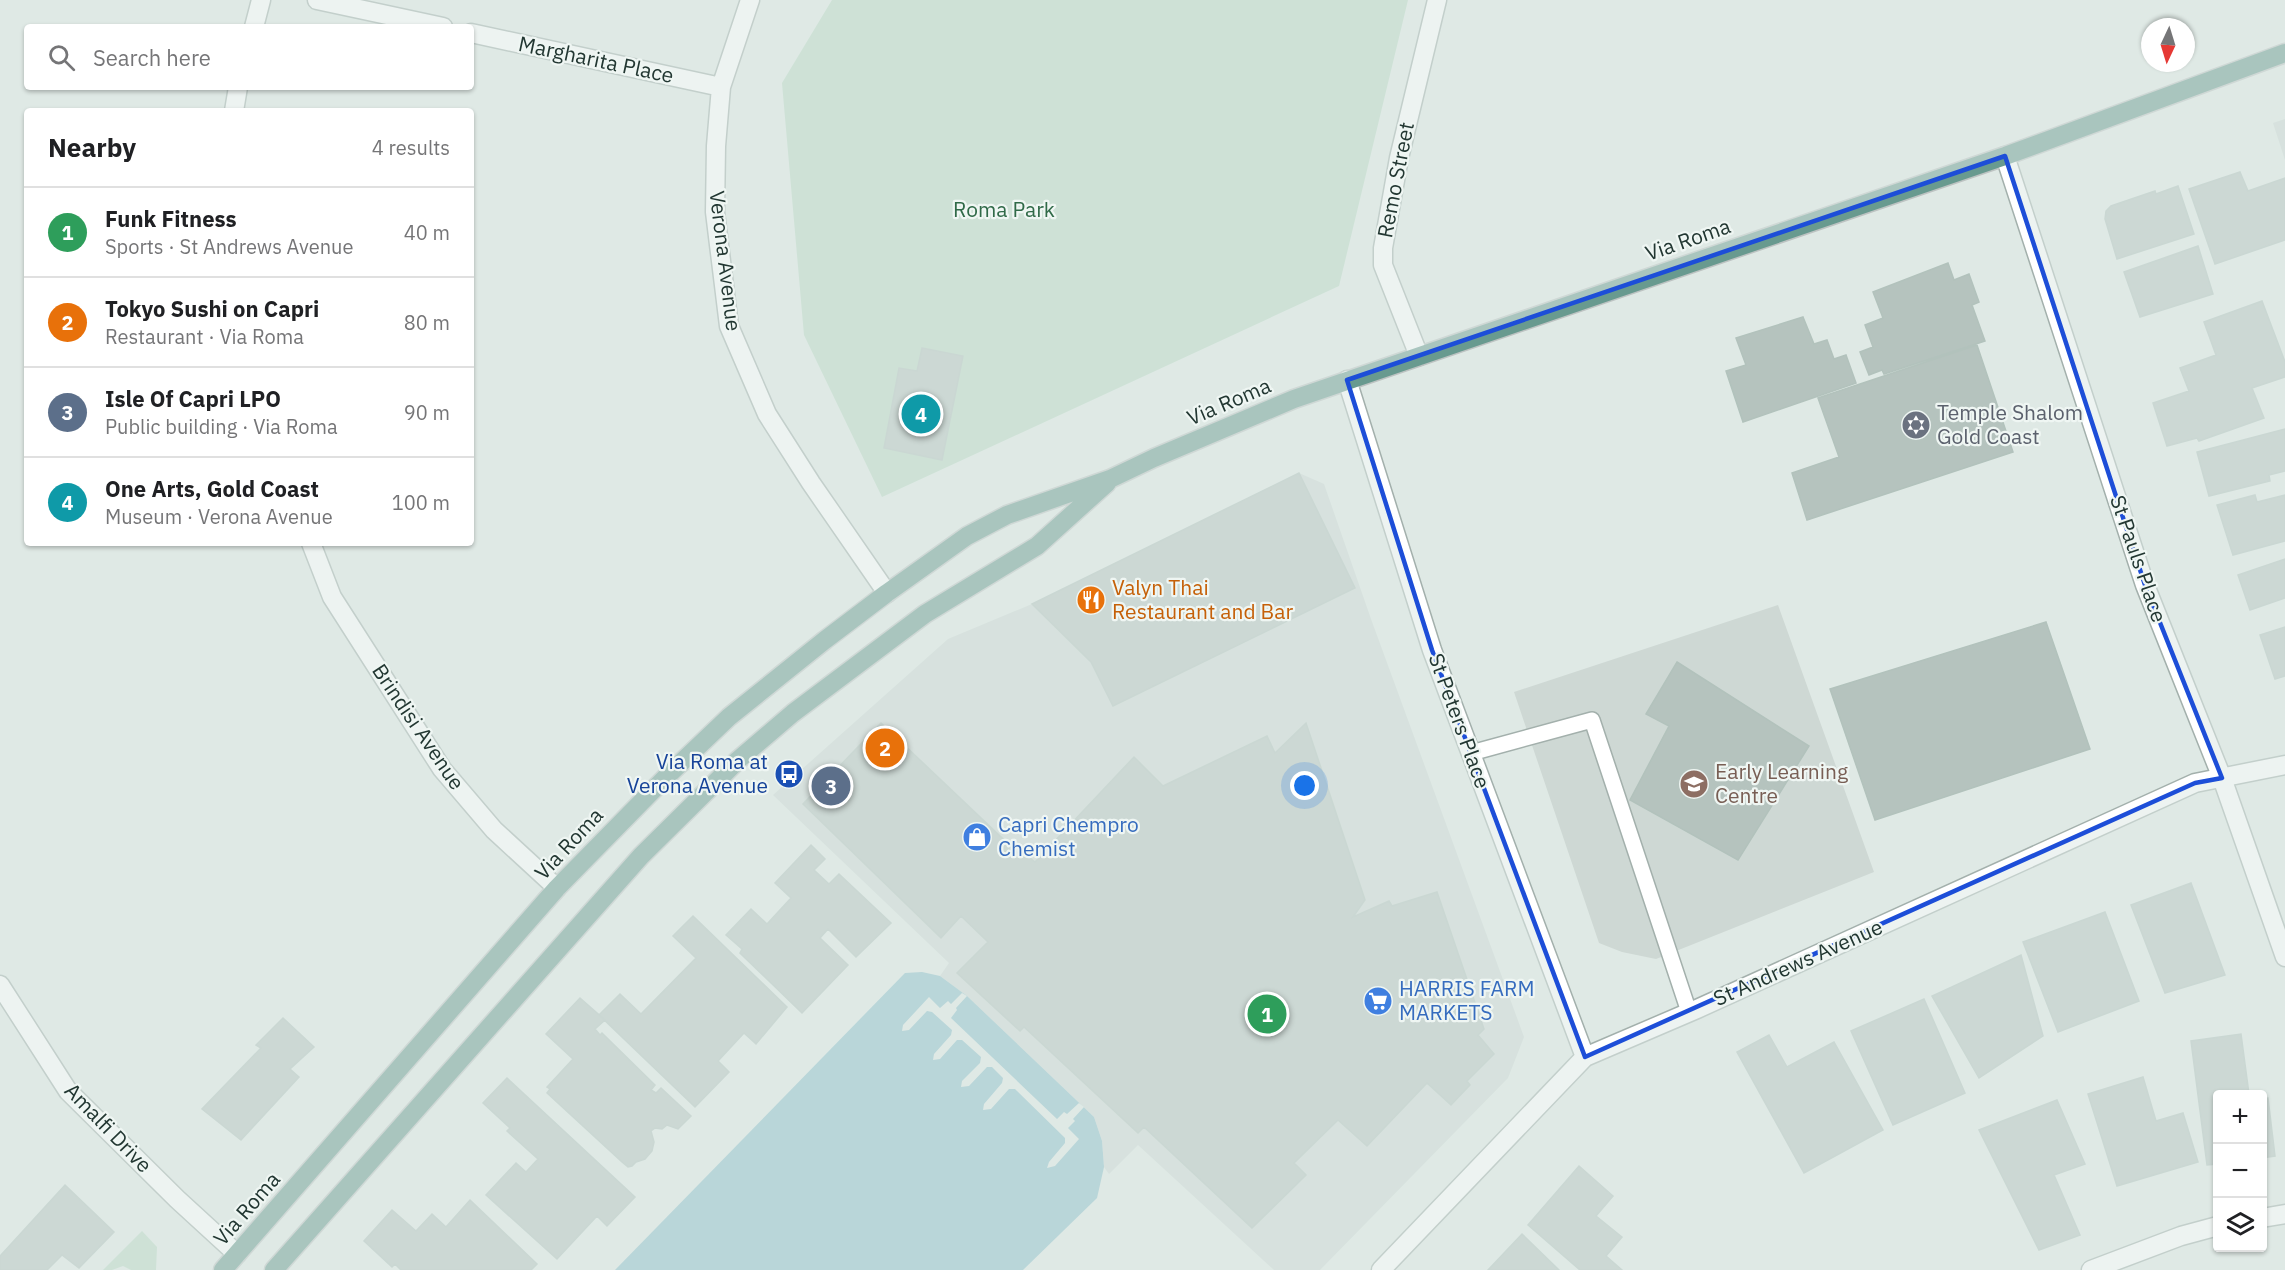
<!DOCTYPE html>
<html lang="en">
<head>
<meta charset="utf-8">
<style>
  :root { --surface:#fff; --page:#f2f2f2; --text:#202124; --muted:#757577; --line:#e0e0e0; --accent:#0b8043 }
  body { margin:0; font-family:"IBM Plex Sans",sans-serif; background:var(--page); color:var(--text) }
  .controls { position:absolute; right:18px; bottom:18px; display:grid; overflow:hidden; border-radius:6px; box-shadow:0 2px 4px #0004 }
  .controls button { width:54px; height:54px; display:grid; place-items:center; padding:0; border:0; border-bottom:2px solid var(--line); background:var(--surface); color:var(--text); font:30px sans-serif }
  .compass { position:absolute; left:2141px; top:18px; width:54px; height:54px; border-radius:50%; background:var(--surface); box-shadow:0 2px 4px #0004; rotate:184deg }
  .you { position:absolute; left:1305px; top:786px; width:21px; height:21px; margin:-15px; border:4px solid #fff; border-radius:50%; background:#1a73e8; box-shadow:0 0 0 9px #1a73e833 }
  .badge { display:grid; place-items:center; width:39px; height:39px; border-radius:50%; background:var(--accent); color:#fff; font-size:20px; font-weight:700 }
  .pin { position:absolute; translate:-50% -50%; border:3px solid #fff; box-shadow:0 2px 6px #0006 }
  .list { margin:0; padding:0; list-style:none }
  h2 { display:flex; justify-content:space-between; align-items:center; height:78px; margin:0; padding:0 24px; font-size:26px }
  h2 small { font-size:20px; font-weight:400; color:var(--muted) }
  .list li { display:grid; grid-template-columns:39px 1fr auto; gap:18px; align-items:center; box-sizing:border-box; height:90px; padding:0 24px; border-top:2px solid var(--line) }
  .list b { display:block; font-size:22px; white-space:nowrap }
  .list p { margin:0; font-size:20px; white-space:nowrap; color:var(--muted) }
  .list em { font-size:20px; font-style:normal; color:var(--muted) }
  .icon { flex:none; width:33px; height:33px; fill:none; stroke:currentColor; stroke-width:2; stroke-linecap:round; stroke-linejoin:round }
  .map { position:relative; flex:none; width:2285px; height:1270px; overflow:hidden }
  .search { position:absolute; background:var(--surface); box-shadow:0 2px 4px #0004; left:24px; top:24px; width:450px; height:66px; display:flex; align-items:center; gap:15px; box-sizing:border-box; padding:0 21px; border-radius:6px; color:var(--muted); font-size:22px }
  .panel { position:absolute; background:var(--surface); box-shadow:0 2px 4px #0004; left:24px; top:108px; width:450px; height:438px; border-radius:6px }
  .map>svg:first-child { display:block }
  .built { fill:#ced8d4 }
  .green { fill:#bad8c3 }
  .water { fill:#8cbec9 }
  .pier { fill:#dfe9e5 }
  .building { fill:#b5c3be; stroke:#b2c2bc; stroke-width:1.5 }
  .lines { fill:none; stroke-linecap:round; stroke-linejoin:round }
  .service-casing { stroke:#a3b0ac; stroke-width:18 }
  .minor-casing { stroke:#a3b0ac; stroke-width:21 }
  .primary-casing { stroke:#bdc3c2; stroke-width:21 }
  .service { stroke:#fff; stroke-width:15 }
  .minor { stroke:#fff; stroke-width:18 }
  .primary { stroke:#689a8f; stroke-width:18 }
  .marked { fill:none; stroke:#1d4ed8; stroke-width:4.5; stroke-linejoin:round }
  .labels { text-anchor:middle; stroke-width:4.5; stroke-linejoin:round; paint-order:stroke }
  .street-label { font-size:21px; fill:#223732; stroke:#eff6f3 }
  .park-label { font-size:21px; fill:#306a48; stroke:#eff6f3 }
  .worship-label { font-size:21px; fill:#5b616d; stroke:#eff6f3; text-anchor:start }
  .food-label { font-size:21px; fill:#c56008; stroke:#eff6f3; text-anchor:start }
  .transit-label { font-size:21px; fill:#164399; stroke:#eff6f3; text-anchor:end }
  .education-label { font-size:21px; fill:#785e54; stroke:#eff6f3; text-anchor:start }
  .shop-label { font-size:21px; fill:#366cbe; stroke:#eff6f3; text-anchor:start }
</style>
</head>
<body>
<div class="map">
<svg width="2285" height="1270" viewBox="0 0 2285 1270">
  <rect width="100%" height="100%" fill="#dfe9e5"/>
  <!-- built -->
  <path class="built" d="M2285 119V160L2273 123Z
    M1299 473 1324 484 1371 619 1524 1037 1508 1078 1320 1270H1274L1138 1145 1109 1174 1104 1167 1102 1141 1094 1117 968 997 940 976 949 963 773 795 948 639 1032 604Z
    M1778 605 1874 872 1656 959 1622 952 1599 943 1514 692Z"/>
  <!-- green -->
  <path class="green" d="M832 0H1408L1339 286 882 497 804 335 782 83Z
    M142 1231 157 1247 156 1270H131L123 1266 112 1270H103Z"/>
  <!-- water -->
  <path class="water" d="M922 972 940 976 967 996 1094 1117 1102 1141 1104 1167 1097 1198 1023 1270H615L905 973Z"/>
  <!-- pier -->
  <path class="pier" d="M962 993 967 996 956 1008 957 1010 951 1018 1057 1119 1064 1112 1067 1114 1079 1103 1084 1107 1073 1119 1075 1121 1068 1128 1079 1139 1055 1166 1047 1168 1049 1162 1065 1143V1138L1015 1089H1009L991 1109 983 1110 984 1104 1002 1083 1003 1078 992 1067H987L969 1086 961 1087 962 1081 980 1063 981 1057 962 1040H957L940 1059 933 1060 934 1054 951 1035 952 1030 932 1012 927 1011 909 1030 902 1031 903 1025 929 997 940 1008 948 1001 951 1004Z"/>
  <!-- building -->
  <path class="building" d="M2240 172 2248 191 2285 178V240L2215 264 2189 189Z
    M2178 186 2194 234 2117 259 2105 219 2106 211 2111 206 2155 191 2156 194Z
    M2198 246 2213 294 2140 317 2124 272Z
    M1948 263 1954 280 1969 274 1979 302 1972 305 1985 341 1884 374 1882 370 1869 375 1860 352 1873 347 1865 325 1883 318 1873 292Z
    M2262 301 2285 362V377L2252 388 2264 418 2199 441 2197 438 2167 446 2153 403 2189 391 2180 368 2216 355 2204 322Z
    M1803 317 1814 344 1827 340 1834 359 1846 355 1856 383 1743 422 1726 371 1746 365 1736 338Z
    M1977 345 2013 452 1807 520 1792 473 1839 457 1818 398Z
    M922 348 963 356 942 460 884 448 899 368 917 371Z
    M2285 429V471L2269 475 2270 481 2209 496 2197 452Z
    M1299 473 1355 588 1113 706 1091 662 1032 604Z
    M2255 495 2257 502 2285 495V541L2233 555 2217 505Z
    M2285 559V598L2250 610 2238 575Z
    M2046 622 2090 749 1875 820 1830 689Z
    M2285 627V676L2275 679 2260 635Z
    M1677 662 1809 746 1738 860 1630 800 1669 726 1646 714Z
    M881 723 1020 855 1023 852 1035 862 1134 757 1163 786 1267 736 1275 753 1306 723 1365 900 1353 917 1389 901 1392 906 1437 892 1484 1029 1478 1035 1494 1054 1467 1081 1470 1085 1451 1105 1427 1083 1367 1146 1338 1120 1294 1163 1306 1175 1252 1228 1144 1127 1138 1133 1024 1027 1020 1031 957 973 988 942 961 916 941 938 803 804Z
    M811 845 825 859 814 870 829 884 839 874 891 923 856 957 828 929 820 938 848 965 802 1013 740 953 742 949 726 935 751 909 767 924 791 898 775 883Z
    M2191 883 2225 975 2165 993 2131 905Z
    M2105 912 2139 1001 2058 1032 2023 942Z
    M693 916 787 1007 756 1044 744 1033 718 1061 729 1072 695 1107 599 1015 620 994 641 1014 696 958 673 936Z
    M2021 955 2043 1036 1979 1078 1932 996Z
    M580 998 605 1020 595 1029 600 1035 602 1033 655 1085 651 1090 656 1093 661 1088 691 1116 678 1129 667 1125 662 1129 655 1128 651 1131 654 1142 652 1151 645 1159 636 1162 632 1166 628 1167 622 1162 547 1093 550 1089 547 1087 573 1059 546 1034Z
    M1924 999 1965 1093 1893 1125 1851 1031Z
    M283 1018 314 1047 290 1069 299 1077 241 1140 202 1109 261 1048 256 1045Z
    M2241 1034 2249 1094H2218V1164L2207 1165 2191 1041Z
    M1769 1035 1787 1067 1834 1042 1883 1130 1804 1173 1737 1052Z
    M2143 1077 2156 1121 2183 1113 2198 1162 2117 1186 2088 1094Z
    M507 1078 635 1197 607 1226 597 1216 557 1259 486 1195 516 1163 526 1172 538 1159 507 1131 510 1128 483 1103Z
    M2268 1098 2275 1156 2262 1158V1099Z
    M2057 1100 2085 1164 2054 1175 2080 1235 2039 1250 1979 1130Z
    M1579 1166 1613 1196 1596 1216 1622 1237 1606 1256 1622 1270H1580L1528 1225Z
    M65 1185 114 1232 79 1268 62 1255 47 1270H0V1256Z
    M470 1200 537 1264 531 1270H401L395 1264 392 1267 364 1241 392 1210 416 1231 432 1214 446 1227Z
    M1522 1234 1559 1270H1488Z"/>
  <g class="lines">
    <!-- service casing -->
    <g class="service-casing">
      <path id="service" d="M1471 753 1592 720 1689 1012"/>
    </g>
    <!-- minor casing -->
    <g class="minor-casing">
      <path id="minor" d="M317 0 443 27
        M750 0 721 87 716 146 715 212 729 326 767 414 811 483 887 593
        M254 27 261 0
        M471 33 721 87
        M234 111 238 87
        M2005 156 2145 585 2222 778 2285 957
        M1419 356 1383 265V248L1399 158 1437 0
        M1347 380 1432 650 1585 1057
        M311 543 332 597 442 769 494 830 557 888
        M0 985 68 1091 177 1199 237 1254
        M2262 1218 2285 1214
        M1381 1270 1585 1057 1697 1009 2195 783 2285 765
        M2091 1270 2181 1236 2218 1226"/>
    </g>
    <!-- primary casing -->
    <g class="primary-casing">
      <path id="primary" d="M223 1270 557 888 665 778 729 717 825 640 887 593 967 536 1007 515 1110 479 1154 458 1294 399 2005 156 2285 53
        M274 1270 641 856 738 760 793 713 925 614 1037 546 1107 483"/>
    </g>
    <!-- service -->
    <use href="#service" class="service"/>
    <!-- minor -->
    <use href="#minor" class="minor"/>
    <!-- primary -->
    <use href="#primary" class="primary"/>
  </g>
  <!-- marked area -->
  <path d="M0 0H2285V1270H0ZM2005 156 2145 585 2222 778 2195 783 1585 1057 1432 650 1347 380Z" fill="#dfe9e5" fill-opacity=".55" fill-rule="evenodd"/>
  <path class="marked" d="M2005 156 2145 585 2222 778 2195 783 1585 1057 1432 650 1347 380Z"/>
  <!-- icons -->
  <defs>
    <g id="synagogue-disc" transform="scale(1.5)"><circle r="9.5" fill="#6b7280" stroke="#eff6f3"/><path d="M0-6.5L5.6 3.2H-5.6ZM0 6.5L5.6-3.2H-5.6Z" fill="#fff"/></g>
    <g id="restaurant-disc" transform="scale(1.5)"><circle r="9.5" fill="#e8710a" stroke="#eff6f3"/><path d="M-5-6h1v4h1v-4h1v4h1v-4h1v5L-1.5 .5V6h-2V.5L-5-1ZM5-6V6H3V1.5H1.5Q1.5-4 5-6Z" fill="#fff"/></g>
    <g id="bus-disc" transform="scale(1.5)"><circle r="9.5" fill="#1a4fb4" stroke="#eff6f3"/><path d="M-5-6H5V4H4V6H2V4H-2V6H-4V4H-5ZM-3.5-4V0h7V-4ZM-3.5 1.2v1.5H-2V1.2ZM2 1.2v1.5H3.5V1.2Z" fill="#fff"/></g>
    <g id="school-disc" transform="scale(1.5)"><circle r="9.5" fill="#8d6e63" stroke="#eff6f3"/><path d="M0-5L7-2L0 1L-7-2ZM-4 1L0 2.5L4 1V4Q0 6-4 4Z" fill="#fff"/></g>
    <g id="shop-disc" transform="scale(1.5)"><circle r="9.5" fill="#3f7fe0" stroke="#eff6f3"/><path d="M-5-2.5h2.3a2.7 3.5 0 0 1 5.4 0H5L5.5 6h-11ZM-1.5-2.5h3a1.5 2.3 0 0 0-3 0Z" fill="#fff"/></g>
    <g id="supermarket-disc" transform="scale(1.5)"><circle r="9.5" fill="#3f7fe0" stroke="#eff6f3"/><path d="M-6-5.5h2.5l.6 2H6L4.5 2H-2.5L-4.4-4H-6ZM-1.5 3.2a1.3 1.3 0 1 0 .1 0ZM3 3.2a1.3 1.3 0 1 0 .1 0Z" fill="#fff"/></g>
  </defs>
  <g fill-rule="evenodd">
    <use href="#synagogue-disc" x="1916" y="425"/>
    <use href="#restaurant-disc" x="1091" y="600"/>
    <use href="#bus-disc" x="789" y="774"/>
    <use href="#school-disc" x="1694" y="784"/>
    <use href="#shop-disc" x="977" y="837"/>
    <use href="#supermarket-disc" x="1378" y="1001"/>
  </g>
  <g class="labels">
    <!-- street labels -->
    <g class="street-label">
      <text transform="translate(596 60) rotate(12)" y="7">Margharita Place</text>
      <text transform="translate(1396 180) rotate(-79)" y="7">Remo Street</text>
      <text transform="translate(1688 240) rotate(-19)" y="7">Via Roma</text>
      <text transform="translate(725 261) rotate(83)" y="7">Verona Avenue</text>
      <text transform="translate(1229 402) rotate(-23)" y="7">Via Roma</text>
      <text transform="translate(2138 559) rotate(71)" y="7">St Pauls Place</text>
      <text transform="translate(1459 721) rotate(70)" y="7">St Peters Place</text>
      <text transform="translate(418 727) rotate(56)" y="7">Brindisi Avenue</text>
      <text transform="translate(569 844) rotate(-47)" y="7">Via Roma</text>
      <text transform="translate(1798 963) rotate(-24)" y="7">St Andrews Avenue</text>
      <text transform="translate(108 1128) rotate(46)" y="7">Amalfi Drive</text>
      <text transform="translate(247 1209) rotate(-49)" y="7">Via Roma</text>
    </g>
    <!-- park labels -->
    <g class="park-label">
      <text x="1004" y="217">Roma Park</text>
    </g>
    <!-- worship labels -->
    <g class="worship-label">
      <text x="1937" y="420">Temple Shalom<tspan x="1937" dy="24">Gold Coast</tspan></text>
    </g>
    <!-- food labels -->
    <g class="food-label">
      <text x="1112" y="595">Valyn Thai<tspan x="1112" dy="24">Restaurant and Bar</tspan></text>
    </g>
    <!-- transit labels -->
    <g class="transit-label">
      <text x="768" y="769">Via Roma at<tspan x="768" dy="24">Verona Avenue</tspan></text>
    </g>
    <!-- education labels -->
    <g class="education-label">
      <text x="1715" y="779">Early Learning<tspan x="1715" dy="24">Centre</tspan></text>
    </g>
    <!-- shop labels -->
    <g class="shop-label">
      <text x="998" y="832">Capri Chempro<tspan x="998" dy="24">Chemist</tspan></text>
      <text x="1399" y="996">HARRIS FARM<tspan x="1399" dy="24">MARKETS</tspan></text>
    </g>
  </g>
</svg>
<div class="controls">
<button>+</button>
<button>−</button>
<button><svg class="icon" aria-label="layers" viewBox="0 0 24 24"><path d="M12 4l9 5-9 5-9-5zM3 14l9 5 9-5"/></svg></button>
</div>
<svg class="compass" viewBox="-18 -18 36 36"><path d="M0-13l5 13h-10z" fill="#e53935"/><path d="M0 13l5-13h-10z" fill="#757577"/></svg>
<div class="you"></div>
<div class="pin badge" style="left:1267px;top:1014px;background:#2e9e5b">1</div>
<div class="pin badge" style="left:885px;top:748px;background:#e8710a">2</div>
<div class="pin badge" style="left:831px;top:786px;background:#5c6f8a">3</div>
<div class="pin badge" style="left:921px;top:414px;background:#0f9aa8">4</div>
<div class="search"><svg class="icon" aria-label="search" viewBox="0 0 24 24"><circle cx="10" cy="10" r="6"/><path d="M15 15l6 6"/></svg>Search here</div>
<section class="panel">
<h2>Nearby<small>4 results</small></h2>
<ul class="list">
<li><span class="badge" style="background:#2e9e5b">1</span><div><b>Funk Fitness</b><p>Sports · St Andrews Avenue</p></div><em>40 m</em></li>
<li><span class="badge" style="background:#e8710a">2</span><div><b>Tokyo Sushi on Capri</b><p>Restaurant · Via Roma</p></div><em>80 m</em></li>
<li><span class="badge" style="background:#5c6f8a">3</span><div><b>Isle Of Capri LPO</b><p>Public building · Via Roma</p></div><em>90 m</em></li>
<li><span class="badge" style="background:#0f9aa8">4</span><div><b>One Arts, Gold Coast</b><p>Museum · Verona Avenue</p></div><em>100 m</em></li>
</ul>
</section>
</div>
</body>
</html>
